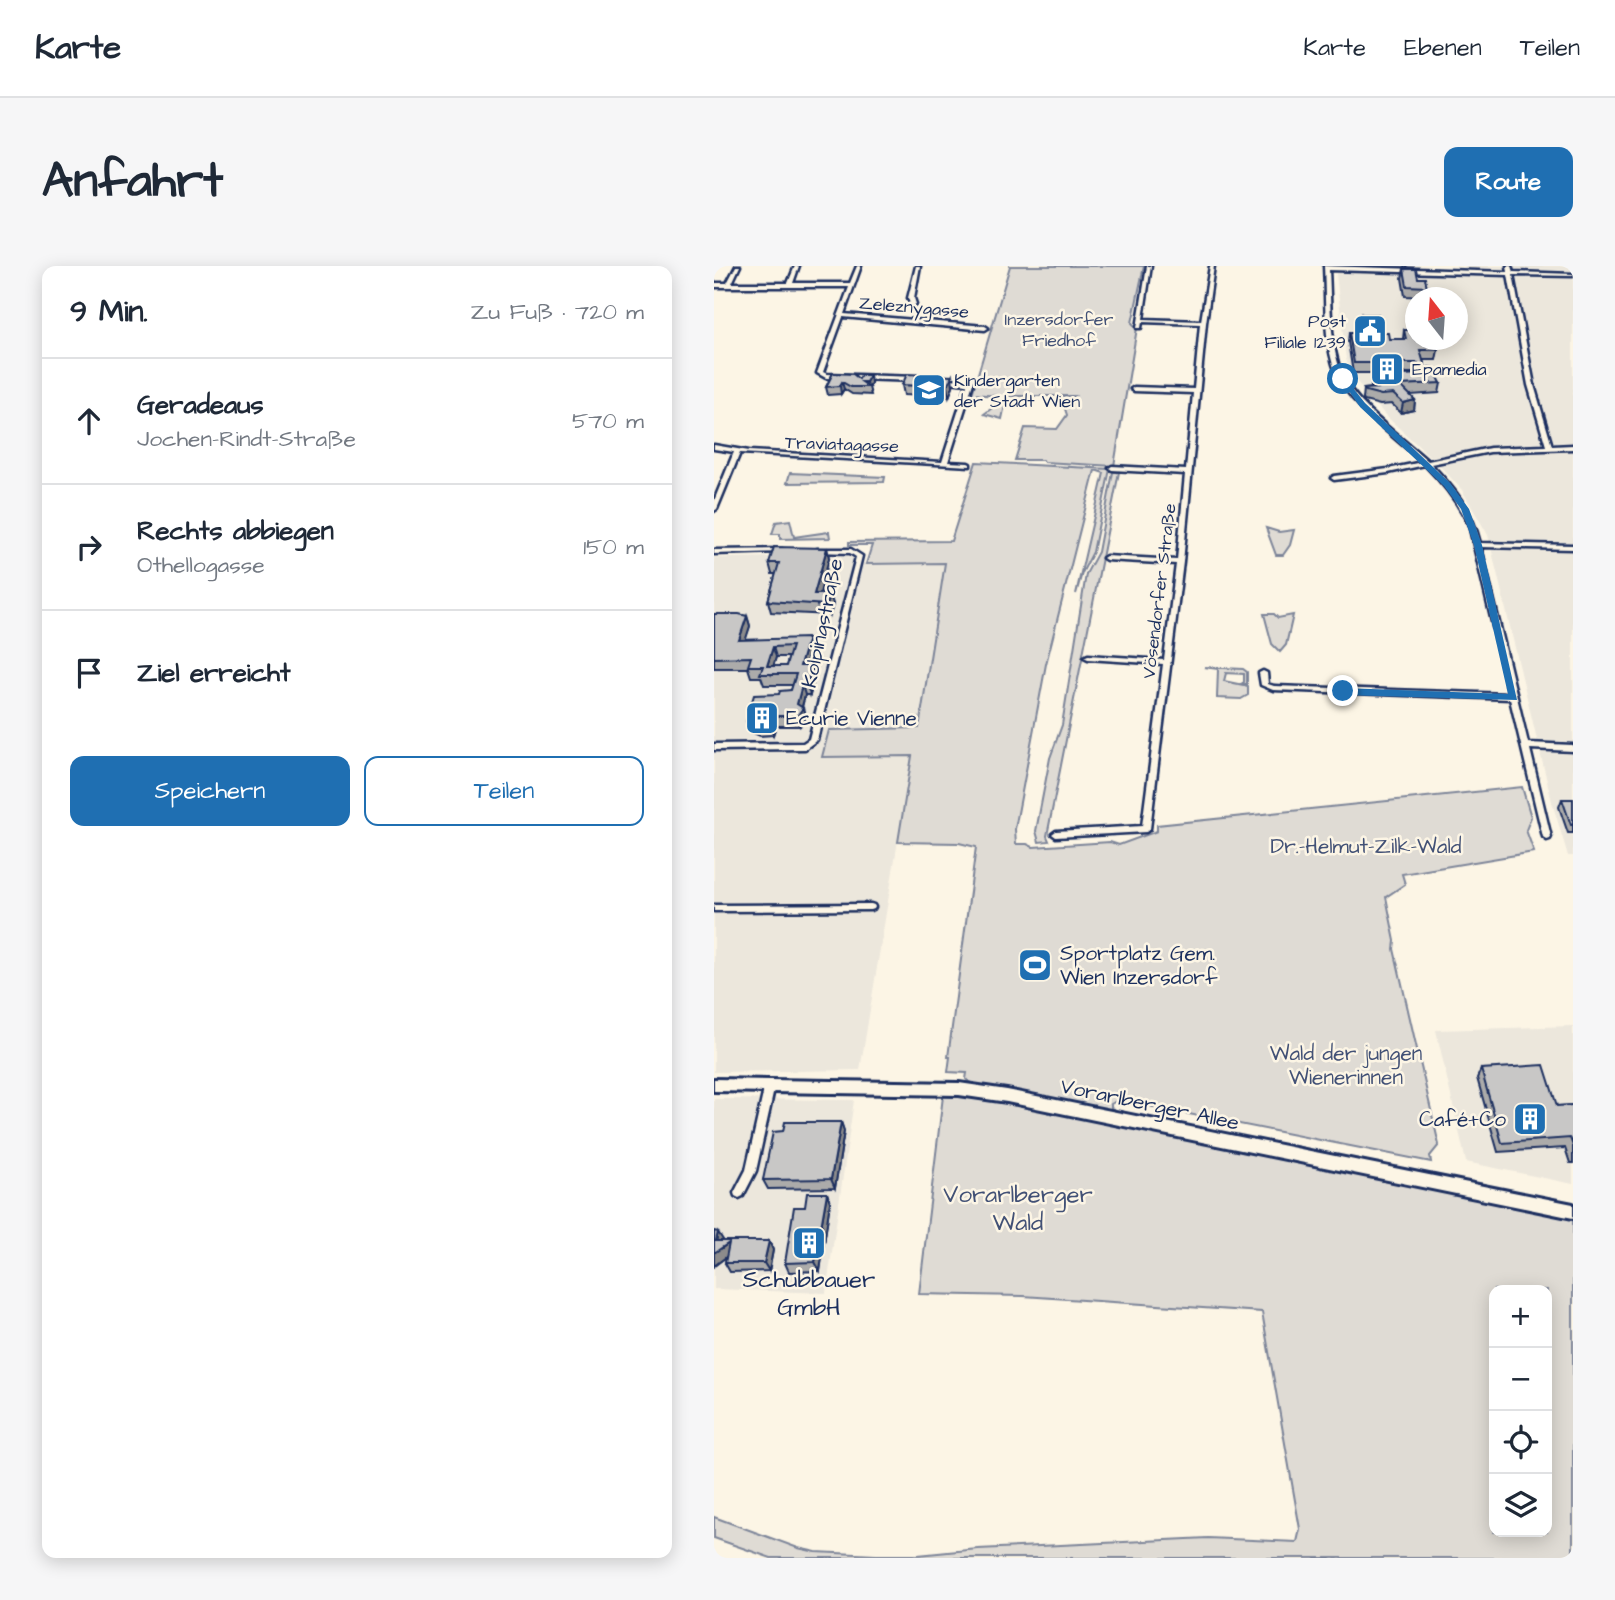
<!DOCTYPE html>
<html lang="de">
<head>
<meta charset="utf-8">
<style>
  :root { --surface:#fff; --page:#f6f6f7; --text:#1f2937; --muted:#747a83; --line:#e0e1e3; --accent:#1f6fb2 }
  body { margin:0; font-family:"Architects Daughter",sans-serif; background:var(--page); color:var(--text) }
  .controls { position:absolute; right:21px; bottom:21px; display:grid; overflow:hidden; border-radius:14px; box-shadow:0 4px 18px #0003 }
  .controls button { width:63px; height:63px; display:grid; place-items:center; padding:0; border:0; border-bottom:2px solid var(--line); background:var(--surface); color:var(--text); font:35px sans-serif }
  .compass { position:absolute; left:691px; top:21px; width:63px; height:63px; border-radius:50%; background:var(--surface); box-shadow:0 4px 18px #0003; rotate:343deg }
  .stop { position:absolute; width:21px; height:21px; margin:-16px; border:5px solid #1f6fb2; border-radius:50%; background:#fff }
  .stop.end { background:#1f6fb2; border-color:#fff; box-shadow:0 2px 7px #0008 }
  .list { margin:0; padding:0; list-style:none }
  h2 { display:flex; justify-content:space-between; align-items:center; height:91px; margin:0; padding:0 28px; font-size:30px }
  h2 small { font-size:23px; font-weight:400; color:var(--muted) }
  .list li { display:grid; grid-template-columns:46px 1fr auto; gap:21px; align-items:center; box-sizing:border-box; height:126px; padding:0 28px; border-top:2px solid var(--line) }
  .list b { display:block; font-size:26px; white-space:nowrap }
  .list p { margin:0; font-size:23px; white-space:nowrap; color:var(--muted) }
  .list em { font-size:23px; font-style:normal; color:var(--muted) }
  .actions { display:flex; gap:14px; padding:21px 28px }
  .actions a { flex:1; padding:16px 0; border:2px solid var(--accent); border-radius:14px; text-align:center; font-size:24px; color:var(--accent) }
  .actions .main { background:var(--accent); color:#fff }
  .icon { flex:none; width:38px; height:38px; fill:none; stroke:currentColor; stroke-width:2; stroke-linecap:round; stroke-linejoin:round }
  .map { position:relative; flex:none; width:859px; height:1292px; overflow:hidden; border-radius:14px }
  header { display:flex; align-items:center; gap:42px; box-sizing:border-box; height:98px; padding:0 35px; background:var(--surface); border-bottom:2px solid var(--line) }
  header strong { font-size:33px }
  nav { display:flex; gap:38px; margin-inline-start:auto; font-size:24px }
  .intro { display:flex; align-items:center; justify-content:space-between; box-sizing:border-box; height:168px; padding:0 42px }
  h1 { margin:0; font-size:49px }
  .button { padding:18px 32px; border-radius:14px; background:var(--accent); color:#fff; font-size:24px; font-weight:700 }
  main { display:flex; gap:42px; padding:0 42px }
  aside { flex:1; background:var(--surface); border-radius:14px; box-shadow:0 4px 18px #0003 }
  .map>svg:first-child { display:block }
  .built { fill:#ece7dc; fill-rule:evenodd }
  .green { fill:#dfdbd4; stroke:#7d8599; stroke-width:2; fill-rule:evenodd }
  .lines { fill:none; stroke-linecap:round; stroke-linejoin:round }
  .minor-casing { stroke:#1b2f5e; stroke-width:5 }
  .secondary-casing { stroke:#1b2f5e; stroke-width:6 }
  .minor { fill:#fcf5e5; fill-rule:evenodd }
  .secondary { fill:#fcf5e5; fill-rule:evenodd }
  .wall { fill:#acabaa; stroke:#1b2f5e; stroke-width:2; fill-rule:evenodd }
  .shaded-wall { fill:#8c8b8b; stroke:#1b2f5e; stroke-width:2 }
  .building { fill:#c8c7c6; stroke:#1b2f5e; stroke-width:2; fill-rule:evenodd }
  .route { fill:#1f6fb2 }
  .labels { text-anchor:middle; stroke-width:5; stroke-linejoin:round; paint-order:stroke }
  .far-street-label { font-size:18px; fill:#1b2f5e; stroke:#fcf5e5 }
  .far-park-label { font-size:18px; fill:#425176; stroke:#fcf5e5 }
  .far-poi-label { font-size:18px; fill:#1b2f5e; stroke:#fcf5e5; text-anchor:start }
  .street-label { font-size:21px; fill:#1b2f5e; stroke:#fcf5e5 }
  .poi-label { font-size:21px; fill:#1b2f5e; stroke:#fcf5e5; text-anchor:start }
  .park-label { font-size:21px; fill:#425176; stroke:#fcf5e5 }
  .near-park-label { font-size:24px; fill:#425176; stroke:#fcf5e5 }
  .near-poi-label { font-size:24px; fill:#1b2f5e; stroke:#fcf5e5 }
</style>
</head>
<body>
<header>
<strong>Karte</strong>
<nav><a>Karte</a><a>Ebenen</a><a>Teilen</a></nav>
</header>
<div class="intro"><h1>Anfahrt</h1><a class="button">Route</a></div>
<main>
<aside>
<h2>9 Min.<small>Zu Fuß · 720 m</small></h2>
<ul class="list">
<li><svg class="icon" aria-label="ahead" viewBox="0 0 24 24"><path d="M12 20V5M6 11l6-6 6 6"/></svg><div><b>Geradeaus</b><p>Jochen-Rindt-Straße</p></div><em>570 m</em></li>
<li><svg class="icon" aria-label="right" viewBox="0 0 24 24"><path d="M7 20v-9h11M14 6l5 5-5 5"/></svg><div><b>Rechts abbiegen</b><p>Othellogasse</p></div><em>150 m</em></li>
<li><svg class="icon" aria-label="arrive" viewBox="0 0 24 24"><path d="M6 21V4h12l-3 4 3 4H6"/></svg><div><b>Ziel erreicht</b></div></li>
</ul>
<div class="actions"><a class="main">Speichern</a><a>Teilen</a></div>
</aside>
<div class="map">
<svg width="859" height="1292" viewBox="0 0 859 1292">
  <rect width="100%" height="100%" fill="#fcf5e5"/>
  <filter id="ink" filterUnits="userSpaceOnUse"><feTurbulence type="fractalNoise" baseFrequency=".0143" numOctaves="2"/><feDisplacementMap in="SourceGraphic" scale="14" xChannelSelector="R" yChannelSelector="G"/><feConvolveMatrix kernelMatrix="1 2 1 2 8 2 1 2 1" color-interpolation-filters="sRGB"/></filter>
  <g filter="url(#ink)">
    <!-- built -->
    <path class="built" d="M621 0 750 3 751 0H859V590H854L838 536 774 269 748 224 725 199 672 150 638 110 632 93ZM702 32H744V74H702Z
      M133 290 152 298 231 297 205 462 115 464 109 491 198 490 146 804 0 806V292Z
      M859 760V918L752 896 722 764Z
      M0 833 140 834 112 1027 0 1023Z"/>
    <!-- green -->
    <path class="green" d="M296 0H430L418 57 423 62 400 200 330 196 329 194H301L311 162 343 163 353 149 349 137 360 130H293L288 153 270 148 281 140 284 130 258 128Z
      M262 196 396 203 379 286 368 307 362 328 390 207 381 204 332 398 301 563 302 578H313L319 581 396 576 405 579 443 565V559L808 521 817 551 812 564 820 586 688 608 691 618 672 631 681 675 680 683 725 879 716 890 717 896 404 834 397 838V842L402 844 401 848 258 818 252 813 253 807 234 806 236 791H234L262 581 245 577 184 576 198 490 108 491 115 464 205 462 231 297 152 298 158 279H135V276L237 275Z
      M399 206H405L333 570 335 575 325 576 322 565 336 492 348 459 372 308 384 286Z
      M76 207 171 211 170 216 73 217Z
      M76 254 80 271 115 266 116 272 66 273V268H58L62 256Z
      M552 262 565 266 580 264 576 279 569 289H562Z
      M550 348H560L564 352 579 349 572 379 566 386 558 378Z
      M490 401 529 403 533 406V418H527L530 416V408L512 407 510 415 534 420V429L527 433 503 432 504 403Z
      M229 830 265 832 327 842 859 951V1292H57L0 1272V1251L84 1282 102 1286 162 1289H204L264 1283 494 1272 583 1276 586 1263 548 1046 309 1030 205 1028ZM780 1024H833V1266H780Z"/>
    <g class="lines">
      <!-- minor casing -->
      <g class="minor-casing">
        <path id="minor" d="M22 0H26L18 17H74L81 0H85L79 17H136L143 0H147L130 48 271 60 274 62 271 64 129 51 109 106 113 108 203 111 206 113 203 115 112 112 103 107 135 21H0V17H13Z
          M202 0H206L200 32 202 38 199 40 196 38 194 32Z
          M433 0H437L429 53 487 55 496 0H500L492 57 469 296 436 563 432 566 342 571 338 568 342 565 428 560 449 398 374 393 370 391 374 389 450 394 462 298 392 294 389 292 392 290 463 294 471 208 398 204 395 202 398 200 472 204 479 127 420 125 417 123 420 121 480 123 486 58 428 56 427 62H423Z
          M610 0 794 6 793 0H797L799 6 859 8V10L799 9 820 119 838 180 859 179V183L776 186 717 198C740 222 758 244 766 277L859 279V283L767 281 814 477 859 479V485L816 483 837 571 836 573 833 574 829 571 796 433 559 424 547 419 545 407 549 405 553 407 554 418 560 420 795 428 755 259C744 236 729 217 711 199L674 207 620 214 617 212 620 210 674 203 708 196C682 171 636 140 622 107 609 74 612 35 610 0ZM615 4 794 9 814 119 832 180 776 182 714 195C688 171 640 139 627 106 615 74 617 37 615 4Z
          M227 112 256 115 259 117 234 196 254 197 256 198V200L26 187 3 243 0 245V235L20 186 0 183V179L35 185 228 196 253 118 225 115V113Z
          M68 283 70 284V286L0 288V284Z
          M103 283H137L148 290 103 474 91 483 0 484V478L89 477 95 473 142 291 136 287 101 286V284Z
          M157 638 160 639 161 641 160 643 157 644 0 645V639Z
          M56 815 59 816 61 819 42 905 29 930 25 932 21 930 20 927 32 904 51 819 53 816Z"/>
      </g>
      <!-- secondary casing -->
      <g class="secondary-casing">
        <path id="secondary" d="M0 813 245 817 293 824 859 938V952L293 836 245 829 0 825Z"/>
      </g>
      <!-- minor -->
      <use href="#minor" class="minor"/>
      <!-- secondary -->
      <use href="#secondary" class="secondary"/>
    </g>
    <!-- wall -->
    <path class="wall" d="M690 3 713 21 712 31 691 30 688 12Z
      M648 48 667 67 675 73H689L690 64 724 84 722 94H709L711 101 727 117 725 127 696 129 701 134 700 144 687 147 678 138 666 139 650 135 649 133 650 123 658 122 657 121 658 111 702 108V107H639L634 76 635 67H648L646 57Z
      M119 107 157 117 155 121 157 129 138 128 130 123 127 128 114 129 112 121Z
      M188 119 239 120 235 131 190 129Z
      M113 282 115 292 106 328 119 338 116 349 57 346 54 335 62 308H58L55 297Z
      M0 348 33 350 36 360 31 374 96 382 92 400H98L101 410 96 429H91L88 441 92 452 86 460H62L59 469 46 470 35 465 32 455 65 428 77 424 79 419H50L47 411H37L34 402H0ZM62 391H75L72 400H59Z
      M848 533H859V567H854L845 541Z
      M767 803 843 840 859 839V897H856L851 882 784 886 763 812Z
      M127 856 130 865 121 922 54 923 49 914 69 865Z
      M113 927 116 936 106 1005 75 1006 71 997 91 941Z
      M9 974V975H55L59 984 55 1005 16 1006 11 997 12 991 0 1000Z"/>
    <!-- shaded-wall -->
    <path class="shaded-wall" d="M156 109 157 117 155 121H153L152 116Z
      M238 110 239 120 235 131 233 121Z
      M128 116 130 123 127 128 126 120Z
      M701 134 700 144 687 147 689 137Z
      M113 282 115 292 103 339 100 328Z
      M116 328 119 338 116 349 113 339Z
      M33 350 36 360 28 385 25 374Z
      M94 372 96 382 89 410 86 400Z
      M59 381 62 391 57 408 53 400Z
      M98 400 101 410 96 429 93 419Z
      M88 419 91 429 87 444 89 442 92 452 86 460 83 450V438Z
      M59 450 62 460 59 469 56 459Z
      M127 856 130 865 121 922 117 913Z
      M113 927 116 936 106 1005 101 996Z
      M4 966 9 974 8 982 15 977 20 985 0 1000V987Z
      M55 975 59 984 55 1005 50 997Z"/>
    <!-- building -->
    <path class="building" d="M690 3H702L704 12H711L713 21 693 20Z
      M648 48H664L667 67H674L675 73H692L690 64H702V74H722L724 84H706L711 101H719L727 117 686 119 701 134 689 137 679 128 667 129 652 125 650 123 664 122 658 111 704 108V97H640L635 67H651Z
      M119 107 139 108 145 113 147 109H156L152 116H148L155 121H137L128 116 126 120 112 121Z
      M193 108 238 110 233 121 188 119Z
      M60 281 113 282 100 328H116L113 339 54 335 65 297H55Z
      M0 348H25L33 350 25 374 94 372 86 400H98L93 419H88L83 438 89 442 83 450H59L56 459H43L32 455 40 429 65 428 66 425 77 424 82 408H46L49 400H34L37 391 0 392ZM78 380 72 400H53L59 381Z
      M848 533H859V559H857Z
      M830 799 843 840 859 839V880L856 872 788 877 767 803Z
      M71 856H127L117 913 49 914 59 866 69 865Z
      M93 927H113L101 996 71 997 80 941H91Z
      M0 965 4 966 2 975H55L50 997H11L15 977 0 987Z"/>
  </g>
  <!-- route -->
  <path class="route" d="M626 112H631L651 137 736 217 755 243 768 279 803 434 629 429 624 425 629 422 794 428 760 279 747 243 730 220 646 141Z"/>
  <!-- icons -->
  <defs>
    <g id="civic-square" transform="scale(1.75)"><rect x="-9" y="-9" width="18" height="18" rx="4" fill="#1f6fb2" stroke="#fcf5e5"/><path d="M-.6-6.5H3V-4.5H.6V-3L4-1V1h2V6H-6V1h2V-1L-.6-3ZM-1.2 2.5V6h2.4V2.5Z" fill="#fff"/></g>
    <g id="building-square" transform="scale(1.75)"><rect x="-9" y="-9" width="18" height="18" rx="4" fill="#1f6fb2" stroke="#fcf5e5"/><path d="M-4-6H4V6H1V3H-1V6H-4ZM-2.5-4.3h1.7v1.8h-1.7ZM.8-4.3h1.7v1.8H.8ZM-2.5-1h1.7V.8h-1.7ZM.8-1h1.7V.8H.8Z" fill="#fff"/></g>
    <g id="school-square" transform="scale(1.75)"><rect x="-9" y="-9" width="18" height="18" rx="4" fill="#1f6fb2" stroke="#fcf5e5"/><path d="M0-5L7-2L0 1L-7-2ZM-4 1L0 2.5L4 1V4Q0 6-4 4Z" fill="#fff"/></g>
    <g id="stadium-square" transform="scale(1.75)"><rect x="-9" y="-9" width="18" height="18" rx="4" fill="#1f6fb2" stroke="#fcf5e5"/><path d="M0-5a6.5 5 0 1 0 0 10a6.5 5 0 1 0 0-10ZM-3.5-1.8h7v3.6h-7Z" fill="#fff"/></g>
  </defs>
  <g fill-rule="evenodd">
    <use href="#civic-square" x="656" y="65"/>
    <use href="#building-square" x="673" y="103"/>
    <use href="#school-square" x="215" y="124"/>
    <use href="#building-square" x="48" y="452"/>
    <use href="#stadium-square" x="321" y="699"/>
    <use href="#building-square" x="816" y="853"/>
    <use href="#building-square" x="95" y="977"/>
  </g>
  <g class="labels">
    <!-- far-street labels -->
    <g class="far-street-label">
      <text transform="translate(200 41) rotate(5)" y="6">Zeleznygasse</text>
      <text transform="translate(128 178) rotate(2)" y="6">Traviatagasse</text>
      <text transform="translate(445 325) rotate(-83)" y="6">Vösendorfer Straße</text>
    </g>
    <!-- far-park labels -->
    <g class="far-park-label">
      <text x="345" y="59">Inzersdorfer<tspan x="345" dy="21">Friedhof</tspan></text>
    </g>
    <!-- far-poi labels -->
    <g class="far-poi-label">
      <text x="632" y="61" text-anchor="end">Post<tspan x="632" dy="21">Filiale 1239</tspan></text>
      <text x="698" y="109">Epamedia</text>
      <text x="240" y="120">Kindergarten<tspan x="240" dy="21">der Stadt Wien</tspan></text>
    </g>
    <!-- street labels -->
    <g class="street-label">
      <text transform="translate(108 357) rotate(-78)" y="7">Kolpingstraße</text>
      <text transform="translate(436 838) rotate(12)" y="7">Vorarlberger Allee</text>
    </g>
    <!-- poi labels -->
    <g class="poi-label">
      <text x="72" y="459">Ecurie Vienne</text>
      <text x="346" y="694">Sportplatz Gem.<tspan x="346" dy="24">Wien Inzersdorf</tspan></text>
      <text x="792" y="860" text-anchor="end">Café+Co</text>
    </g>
    <!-- park labels -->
    <g class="park-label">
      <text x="652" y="587">Dr.-Helmut-Zilk-Wald</text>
      <text x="632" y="794">Wald der jungen<tspan x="632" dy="24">Wienerinnen</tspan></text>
    </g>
    <!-- near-park labels -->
    <g class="near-park-label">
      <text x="304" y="936">Vorarlberger<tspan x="304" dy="28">Wald</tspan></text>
    </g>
    <!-- near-poi labels -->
    <g class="near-poi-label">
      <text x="95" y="1021">Schubbauer<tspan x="95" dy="28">GmbH</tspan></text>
    </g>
  </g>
</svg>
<div class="controls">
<button>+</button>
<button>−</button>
<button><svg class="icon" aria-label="locate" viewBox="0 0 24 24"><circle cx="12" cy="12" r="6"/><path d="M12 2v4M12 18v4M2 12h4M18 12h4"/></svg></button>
<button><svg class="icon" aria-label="layers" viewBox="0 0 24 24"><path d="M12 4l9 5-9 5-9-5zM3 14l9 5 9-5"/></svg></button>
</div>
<svg class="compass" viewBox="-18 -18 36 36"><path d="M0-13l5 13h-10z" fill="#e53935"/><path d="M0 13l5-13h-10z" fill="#747a83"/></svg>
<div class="stop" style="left:629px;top:113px"></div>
<div class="stop end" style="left:629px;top:425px"></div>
</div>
</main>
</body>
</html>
